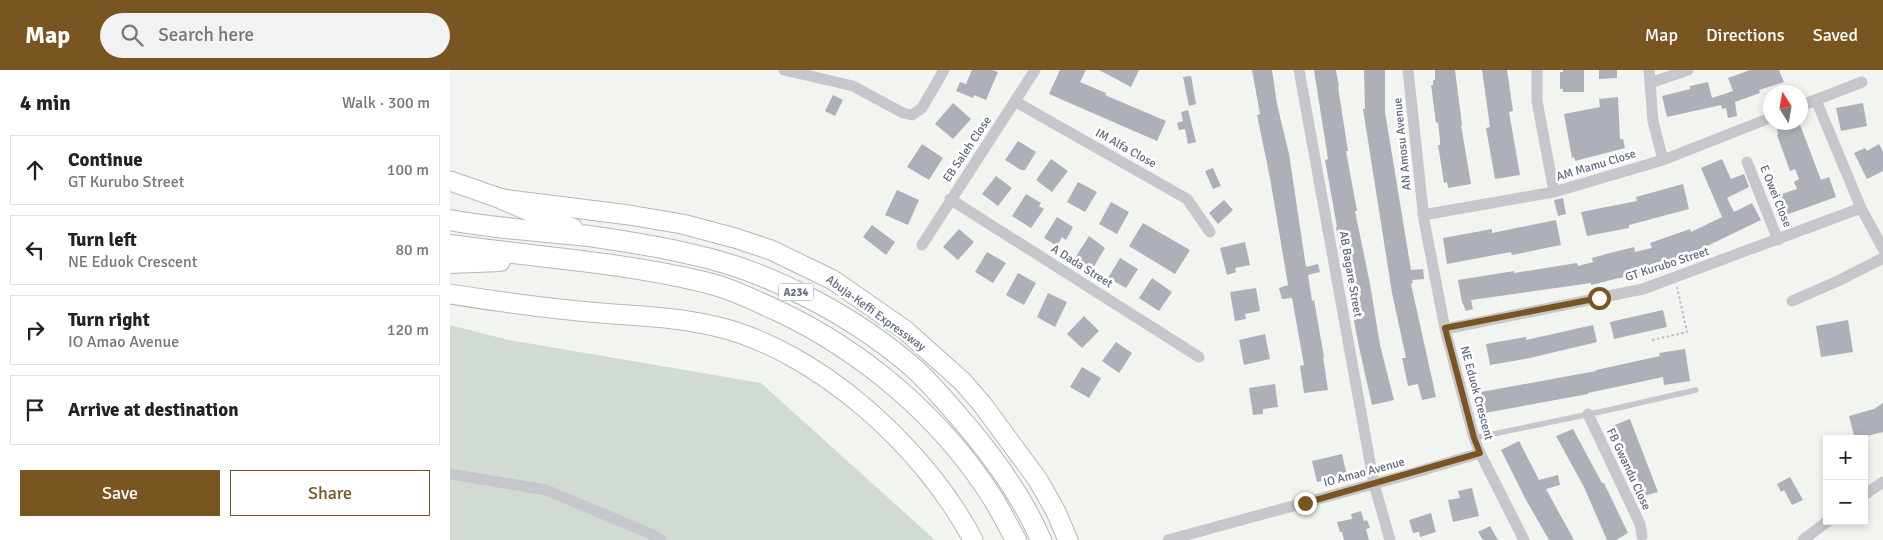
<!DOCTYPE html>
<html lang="en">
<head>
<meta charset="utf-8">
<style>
  :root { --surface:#fff; --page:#f2f2f2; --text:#222; --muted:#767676; --line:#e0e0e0; --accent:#795521 }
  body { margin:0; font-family:Signika,sans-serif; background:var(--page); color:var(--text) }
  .controls { position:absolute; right:15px; bottom:15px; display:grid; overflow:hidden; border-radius:0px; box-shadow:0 2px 8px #0003 }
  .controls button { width:45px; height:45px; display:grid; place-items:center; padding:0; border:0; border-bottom:1px solid var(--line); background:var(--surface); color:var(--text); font:25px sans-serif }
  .compass { position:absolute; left:1313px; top:15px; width:45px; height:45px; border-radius:50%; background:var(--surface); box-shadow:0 2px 8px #0003; rotate:349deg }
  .stop { position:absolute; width:15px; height:15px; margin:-11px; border:4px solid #795521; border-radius:50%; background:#fff }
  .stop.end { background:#795521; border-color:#fff; box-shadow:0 1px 5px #0008 }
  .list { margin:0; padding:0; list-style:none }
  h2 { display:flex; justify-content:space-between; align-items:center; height:65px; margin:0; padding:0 20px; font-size:21px }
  h2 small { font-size:16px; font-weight:400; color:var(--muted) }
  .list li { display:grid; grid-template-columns:32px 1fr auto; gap:15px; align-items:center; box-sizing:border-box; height:70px; margin:0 10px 10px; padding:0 10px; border:1px solid var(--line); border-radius:0px }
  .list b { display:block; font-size:19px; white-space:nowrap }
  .list p { margin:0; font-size:16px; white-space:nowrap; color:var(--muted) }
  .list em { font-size:16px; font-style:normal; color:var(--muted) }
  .actions { display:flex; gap:10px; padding:15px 20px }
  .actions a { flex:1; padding:11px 0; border:1px solid var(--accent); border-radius:0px; text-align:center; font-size:18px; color:var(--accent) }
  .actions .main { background:var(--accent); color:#fff }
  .icon { flex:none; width:28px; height:28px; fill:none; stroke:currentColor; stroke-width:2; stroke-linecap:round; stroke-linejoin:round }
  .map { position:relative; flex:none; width:1433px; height:470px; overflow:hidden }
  header { display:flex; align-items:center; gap:30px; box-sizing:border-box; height:70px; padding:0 25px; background:var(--accent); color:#fff }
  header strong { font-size:24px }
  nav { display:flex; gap:28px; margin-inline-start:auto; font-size:18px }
  .search { width:350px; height:45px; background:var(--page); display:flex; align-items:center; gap:12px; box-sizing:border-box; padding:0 18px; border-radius:28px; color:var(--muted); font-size:19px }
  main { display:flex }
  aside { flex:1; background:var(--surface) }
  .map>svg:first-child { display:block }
  .green { fill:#d1dbd2 }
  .building { fill:#aeb0b9 }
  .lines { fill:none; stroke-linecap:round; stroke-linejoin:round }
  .trunk-casing { stroke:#b6b7bb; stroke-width:21 }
  .motorway-casing { stroke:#b6b7bb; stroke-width:22 }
  .path { stroke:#bdbdc0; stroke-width:2; stroke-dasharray:2.5 2.5; stroke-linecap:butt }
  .service { stroke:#c6c7cc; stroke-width:5.5 }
  .minor { stroke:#c6c7cc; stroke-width:11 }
  .trunk { stroke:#fff; stroke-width:19 }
  .motorway { stroke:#fff; stroke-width:20 }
  .route { stroke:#795521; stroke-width:6 }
  .labels { text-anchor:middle; stroke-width:5; stroke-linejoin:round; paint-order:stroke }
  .shield { fill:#fff; stroke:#9295a7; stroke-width:1 }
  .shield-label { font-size:11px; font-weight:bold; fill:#636881 }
  .street-label { font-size:12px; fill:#636881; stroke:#fff }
</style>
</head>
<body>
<header>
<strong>Map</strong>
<div class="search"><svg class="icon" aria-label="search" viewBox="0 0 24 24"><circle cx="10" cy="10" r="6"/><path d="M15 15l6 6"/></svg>Search here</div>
<nav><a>Map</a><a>Directions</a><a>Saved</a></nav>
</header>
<main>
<aside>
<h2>4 min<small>Walk · 300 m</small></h2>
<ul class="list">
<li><svg class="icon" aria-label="ahead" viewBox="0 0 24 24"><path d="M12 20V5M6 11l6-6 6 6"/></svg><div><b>Continue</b><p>GT Kurubo Street</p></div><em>100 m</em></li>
<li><svg class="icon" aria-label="left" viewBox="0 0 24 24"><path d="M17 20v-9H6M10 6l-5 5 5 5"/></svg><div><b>Turn left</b><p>NE Eduok Crescent</p></div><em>80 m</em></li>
<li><svg class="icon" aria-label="right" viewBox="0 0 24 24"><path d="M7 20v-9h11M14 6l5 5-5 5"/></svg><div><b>Turn right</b><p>IO Amao Avenue</p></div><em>120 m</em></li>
<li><svg class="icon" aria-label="arrive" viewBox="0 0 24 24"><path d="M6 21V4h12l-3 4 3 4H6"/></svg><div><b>Arrive at destination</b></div></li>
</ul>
<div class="actions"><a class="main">Save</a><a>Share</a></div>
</aside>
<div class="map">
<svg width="1433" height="470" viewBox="0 0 1433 470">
  <rect width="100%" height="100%" fill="#f2f4ef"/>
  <!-- green -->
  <path class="green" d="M0 255 59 270 311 313 485 470H0Z"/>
  <!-- building -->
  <path class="building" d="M522 0H542L548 2 536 30 524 25 523 28 506 21 510 12 516 14Z
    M610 0H636L630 12 656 23 655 25 716 51 707 71 599 24Z
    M649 0H689L681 17Z
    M802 0H822L827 34 839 84 856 197 868 194 870 202 858 205 862 231 864 230 874 287H873L878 320 854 323 850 296 854 295 842 228 832 229 829 218 838 215 820 108 807 45 810 44Z
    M864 0H886L889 17H888L898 81H896L907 141H905L920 214 930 275 944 330 922 335 909 277 886 157H887L875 90 878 89Z
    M914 0H935V42L961 200 973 199 974 209 962 210 963 213 961 214 986 327 972 330 968 314 958 316 952 288H956L942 223 913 39H915Z
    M985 0H1005L1012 55H1011L1021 114 998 118 997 112 994 113 988 75H990V70L988 52 986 53 981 15H983V10H985Z
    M1032 0H1057L1063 41 1059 42 1070 105 1045 109 1036 58 1040 57Z
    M1113 0H1134V22H1113V19H1110V2H1113Z
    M1149 0H1167V8L1149 9Z
    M1300 0H1329L1334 12 1309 20 1310 23 1285 32 1287 46 1278 48 1276 38 1272 39 1271 35 1217 47 1212 26 1240 19V16L1258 12 1262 28 1283 21 1278 8Z
    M741 6 746 34 739 36 733 7Z
    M383 25 393 30 385 46 375 41Z
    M1168 27 1170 69H1173L1175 78 1125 91 1124 87 1122 88 1114 44 1150 37 1149 29Z
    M503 33 521 49 503 69 485 54Z
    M1413 33 1417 56 1391 61 1386 38Z
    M738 40 746 72 738 74 735 59 729 60 727 53 733 51 731 42Z
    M1344 52H1349L1371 110 1379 107 1386 127 1333 146 1326 126 1347 119 1344 112 1349 109 1345 99 1340 101 1327 65 1328 64 1327 59Z
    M568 71 586 82 575 100H571L555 90Z
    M472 74 493 88 479 110 457 97Z
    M1429 74 1433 82V101L1417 109 1404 83 1415 78 1417 81Z
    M601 89 618 101 602 122 586 110Z
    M1272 89 1281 109 1294 104 1299 117 1277 128 1284 142 1302 133 1311 150 1253 178 1254 181 1202 200 1141 215V213L1021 230 1023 239 1016 241 1012 232 1008 210 1064 201V203L1127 193 1128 196 1143 192 1142 188 1160 183 1184 177 1185 182 1202 178 1200 173 1240 159 1241 162 1272 147 1251 98Z
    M763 98 771 116 763 119 755 101Z
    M546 106 562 118 548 136 532 124Z
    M628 112 647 122 635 142 617 132Z
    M1233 114 1239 139 1179 155V158L1137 166 1131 142 1187 131 1186 127Z
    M447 120 469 130 458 155 435 145Z
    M576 124 591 133 589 136 594 139 581 158 562 146Z
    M1113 128 1116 144 1108 146 1104 130Z
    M774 130 783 140 768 154 759 143Z
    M661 132 679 142 667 164 649 154Z
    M607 147 623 157 616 170 612 167 607 176 594 168Z
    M1106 150 1111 175 1062 185 1061 182 997 194 993 168 1042 159V163Z
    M693 153 740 180 725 204 679 176Z
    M422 155 445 172 436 185 413 167Z
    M509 159 524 172 508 190 493 177Z
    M639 166 655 178 643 198 625 188Z
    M795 172 800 195 785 198 786 202 777 205 770 178Z
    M537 182 556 193 543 213 525 202Z
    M670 188 688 199 676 218 658 208Z
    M568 203 586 213 574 235 556 225Z
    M702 208 722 222 709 241 689 228Z
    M806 218 810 241 795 244 796 249 785 251 780 222Z
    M598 223 617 232 605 257 587 247Z
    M1213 240 1217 257 1164 269 1160 252Z
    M634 246 649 261 632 278 617 264Z
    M1398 250 1403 282 1371 287 1366 256Z
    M1143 255 1147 272 1080 288 1040 295 1036 274 1076 267V270Z
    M815 264 820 289 794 295 789 270Z
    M666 272 682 283 669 303 652 291Z
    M1235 279 1240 311 1214 315 1213 307 1138 323V324L1035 343 1031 322 1146 301V300L1210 286 1209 283Z
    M632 297 651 308 639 328 620 317Z
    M825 314 828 337 813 339V344L803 345 799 318Z
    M1433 333V362L1405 369 1399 346 1424 339Z
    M1180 349 1208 422 1190 427 1184 406 1182 407 1162 356Z
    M1123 359 1152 413H1154L1178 463 1166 470H1157L1134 417 1106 366Z
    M1069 371 1089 410 1108 405 1110 415 1096 419 1124 470H1099L1076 430 1051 380Z
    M892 384 897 406 867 412 862 391Z
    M1340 407 1353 430 1342 435 1334 420 1331 422 1327 414Z
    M1022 418 1029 446 1003 452 998 430 1010 428 1008 421Z
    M911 441 914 451 917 450 920 458 916 459 919 470H894L892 462H890L887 452 902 449 901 444Z
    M981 443 986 462 970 467 969 462 963 463 959 450Z
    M1040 456 1048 470H1033L1028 462Z"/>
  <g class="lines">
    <!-- trunk casing -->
    <g class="trunk-casing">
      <path id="trunk" d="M0 111 52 129 179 145 232 154 285 168 321 180 383 210 455 260 512 311 532 334 588 410 606 442 618 470
        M0 224C50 232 100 239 151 243 188 246 227 247 264 256 367 279 475 378 523 470"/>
    </g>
    <!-- motorway casing -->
    <g class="motorway-casing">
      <path id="motorway" d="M52 129 123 159
        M0 150C46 159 93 161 139 166 173 171 206 176 240 184 318 200 406 247 466 300 486 319 504 341 522 362 549 395 574 430 591 470
        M0 175C85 187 171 192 254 212 280 218 304 230 328 241 413 281 491 347 542 427 551 441 558 456 566 470
        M0 193 50 191"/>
    </g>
    <!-- path -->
    <path class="path" d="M1202 270 1237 262 1227 217"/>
    <!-- service -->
    <path class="service" d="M1024 368 1154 341 1246 320"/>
    <!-- minor -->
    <path class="minor" d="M334 0 403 16 453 43 462 45 472 38 494 0
      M849 0 924 414 940 470
      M958 0 974 150 995 259 1024 368 1030 383 1074 470
      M1087 0V31L1104 122
      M1199 0 1203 51 1213 90
      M1200 13 1238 0
      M1366 30 1411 138 1433 179
      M566 32 737 129 760 162
      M1350 36 1412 12
      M1297 92 1328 170
      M500 129 749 287
      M973 145 1104 122 1213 90 1320 48
      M472 175 585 0
      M1342 231 1388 211 1433 188
      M995 259 1193 219 1411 138
      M1138 344 1190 454 1192 466
      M0 404 96 420 201 464 211 470
      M1414 425 1433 412
      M718 470 960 404 1030 383
      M1353 470 1378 451"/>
    <!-- trunk -->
    <use href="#trunk" class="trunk"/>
    <!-- motorway -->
    <use href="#motorway" class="motorway"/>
  </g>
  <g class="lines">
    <!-- route -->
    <path class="route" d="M855 433 1030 383 1024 368 995 258 1149 228"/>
  </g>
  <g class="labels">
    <!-- shield labels -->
    <rect class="shield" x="328.5" y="213.5" width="35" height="17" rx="4"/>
    <g class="shield-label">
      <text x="346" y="226">A234</text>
    </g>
    <!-- street labels -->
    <g class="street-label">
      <text transform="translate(952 74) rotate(-96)" y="4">AN Amosu Avenue</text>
      <text transform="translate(676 78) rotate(29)" y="4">IM Alfa Close</text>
      <text transform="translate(517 79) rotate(-56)" y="4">EB Saleh Close</text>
      <text transform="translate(1146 95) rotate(-17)" y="4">AM Mamu Close</text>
      <text transform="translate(1326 126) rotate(68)" y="4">E Owei Close</text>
      <text transform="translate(1217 194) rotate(-18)" y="4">GT Kurubo Street</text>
      <text transform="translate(632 196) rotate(32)" y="4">A Dada Street</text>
      <text transform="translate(901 204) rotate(80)" y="4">AB Bagare Street</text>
      <text transform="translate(426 243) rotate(36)" y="4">Abuja-Keffi Expressway</text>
      <text transform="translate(1027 323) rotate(75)" y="4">NE Eduok Crescent</text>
      <text transform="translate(1179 399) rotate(65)" y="4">FB Gwandu Close</text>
      <text transform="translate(914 402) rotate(-15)" y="4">IO Amao Avenue</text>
    </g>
  </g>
</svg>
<div class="controls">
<button>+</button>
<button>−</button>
</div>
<svg class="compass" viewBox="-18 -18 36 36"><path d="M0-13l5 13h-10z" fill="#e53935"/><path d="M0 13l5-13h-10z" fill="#767676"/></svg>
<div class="stop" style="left:1149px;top:228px"></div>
<div class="stop end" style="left:855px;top:433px"></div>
</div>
</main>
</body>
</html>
